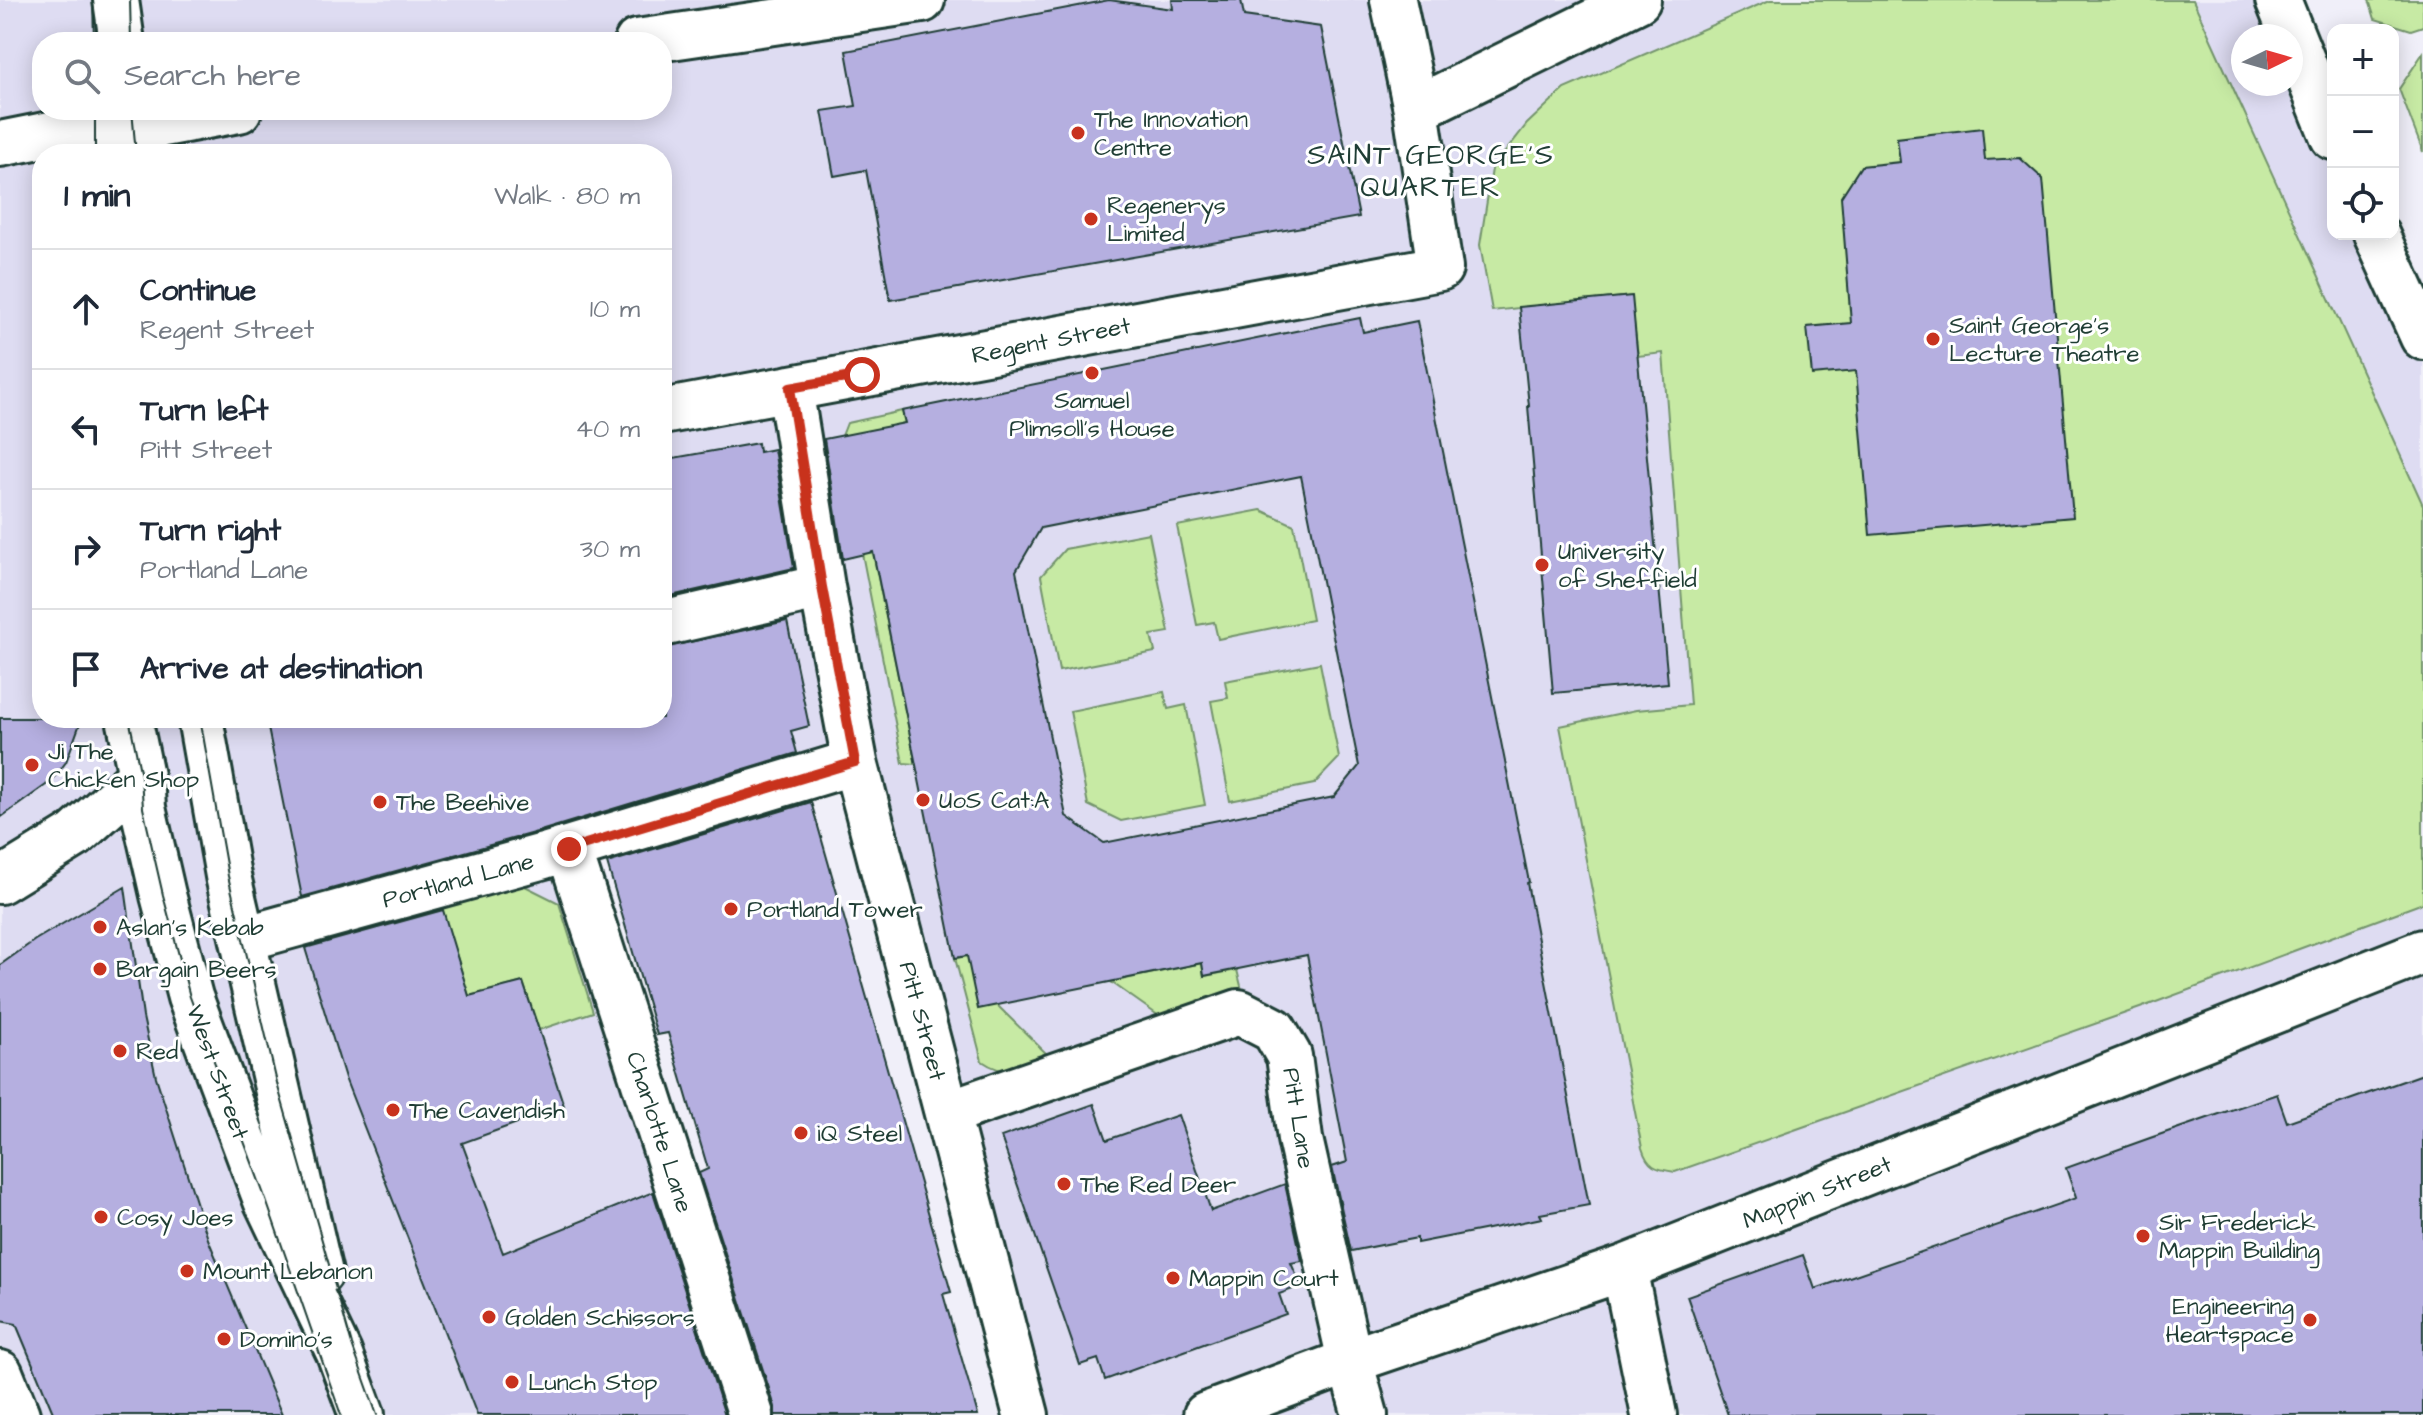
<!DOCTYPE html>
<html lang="en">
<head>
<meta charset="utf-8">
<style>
  :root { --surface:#fff; --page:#f2f2f3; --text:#1f2937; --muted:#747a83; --line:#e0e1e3 }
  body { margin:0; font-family:"Architects Daughter",sans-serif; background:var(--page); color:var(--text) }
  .controls { position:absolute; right:24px; top:24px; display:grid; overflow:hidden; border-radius:16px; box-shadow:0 4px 20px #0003 }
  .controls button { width:72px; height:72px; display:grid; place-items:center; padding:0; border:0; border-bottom:2px solid var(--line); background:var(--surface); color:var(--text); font:40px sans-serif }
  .compass { position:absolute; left:2231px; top:24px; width:72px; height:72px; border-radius:50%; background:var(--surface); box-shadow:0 4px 20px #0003; rotate:85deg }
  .stop { position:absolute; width:24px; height:24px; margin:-18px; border:6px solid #c8321e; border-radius:50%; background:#fff }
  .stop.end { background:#c8321e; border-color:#fff; box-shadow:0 2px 8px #0008 }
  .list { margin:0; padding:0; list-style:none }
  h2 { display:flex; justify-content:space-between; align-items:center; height:104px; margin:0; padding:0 32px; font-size:34px }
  h2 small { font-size:26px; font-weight:400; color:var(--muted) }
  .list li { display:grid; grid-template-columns:52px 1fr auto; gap:24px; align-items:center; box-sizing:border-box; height:120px; padding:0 32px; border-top:2px solid var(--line) }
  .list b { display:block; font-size:30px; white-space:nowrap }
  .list p { margin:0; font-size:26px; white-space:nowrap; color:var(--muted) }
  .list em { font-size:26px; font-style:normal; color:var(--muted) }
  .icon { flex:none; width:44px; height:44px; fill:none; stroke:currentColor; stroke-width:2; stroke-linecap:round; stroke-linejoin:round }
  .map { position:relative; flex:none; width:2423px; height:1415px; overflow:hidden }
  .search { position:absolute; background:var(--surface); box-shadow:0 4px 20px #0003; left:32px; top:32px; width:640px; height:88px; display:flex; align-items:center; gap:20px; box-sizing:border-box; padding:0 28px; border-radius:32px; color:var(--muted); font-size:30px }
  .panel { position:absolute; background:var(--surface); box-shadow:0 4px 20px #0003; left:32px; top:144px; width:640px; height:584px; border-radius:32px }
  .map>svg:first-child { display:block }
  .built { fill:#dedcf2; fill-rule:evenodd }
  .green { fill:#c7eaa4; stroke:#73946c; stroke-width:2 }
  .building { fill:#b5afe0; stroke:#1f3d34; stroke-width:2; fill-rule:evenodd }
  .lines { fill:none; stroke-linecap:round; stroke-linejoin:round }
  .minor-casing { stroke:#1f3d34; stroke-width:50 }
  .major-casing { stroke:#1f3d34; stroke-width:50 }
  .minor { stroke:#fff; stroke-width:44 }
  .major { stroke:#fff; stroke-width:44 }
  .tram { stroke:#1f3d34; stroke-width:2 }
  .route { stroke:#c8321e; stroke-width:10 }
  .poi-dot { fill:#c8321e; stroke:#fff; stroke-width:3 }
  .labels { text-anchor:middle; stroke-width:6; stroke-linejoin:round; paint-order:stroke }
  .poi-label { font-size:24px; fill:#1f3d34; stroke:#fff; text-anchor:start }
  .street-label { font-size:24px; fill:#1f3d34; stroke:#fff }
  .quarter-label { font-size:28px; letter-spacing:2px; fill:#1f3d34; stroke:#fff }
</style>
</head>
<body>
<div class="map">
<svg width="2423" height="1415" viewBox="0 0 2423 1415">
  <rect width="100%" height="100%" fill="#f0eff9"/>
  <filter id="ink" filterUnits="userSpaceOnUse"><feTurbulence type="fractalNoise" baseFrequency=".0125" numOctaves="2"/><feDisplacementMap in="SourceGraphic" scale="16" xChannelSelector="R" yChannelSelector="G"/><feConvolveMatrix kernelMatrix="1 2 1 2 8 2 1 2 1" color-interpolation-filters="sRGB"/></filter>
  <g filter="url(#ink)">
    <!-- built -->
    <path class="built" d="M0 0H2278L2333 137V234H2376L2423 337V1415H1026L855 763 569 849 751 1415H0ZM2243 36H2291V84H2243ZM42 42H662V110H42ZM42 154H662V718H42Z"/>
    <!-- green -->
    <path class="green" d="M1770 0H2193L2423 505V903L2140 1008 1675 1172C1655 1169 1648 1167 1642 1148L1560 726 1636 710 1690 705 1663 353 1638 356 1631 296 1492 311 1480 245 1492 169 1527 124 1564 89Z
      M2369 0H2423V26L2411 30 2375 19Z
      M2423 53V152L2399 89Z
      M902 411 905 423 849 435 916 764 903 763 840 441 847 423Z
      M1261 510 1294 525 1312 620 1218 639 1214 622 1197 625 1177 526Z
      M1149 533 1169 632 1151 635 1155 652 1059 671 1041 576 1065 549Z
      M1320 663 1339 758 1314 784 1230 801 1211 701 1228 698 1225 681Z
      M1164 692 1168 709 1186 705 1205 805 1121 821 1088 805 1070 711Z
      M515 881 559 903 593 1012 539 1030 523 982 469 996 455 950 434 956 419 911Z
      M967 956 997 1005 1054 1061C1027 1069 1008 1079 982 1061L955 958Z
      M1202 963 1204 976 1237 970 1242 990 1159 1016 1111 982Z"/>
    <!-- building -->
    <path class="building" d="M1109 0 1173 9 1172 0H1241L1244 16 1321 27 1359 217 890 300 866 170 834 176 822 111 856 106 846 51Z
      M1982 128 1985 160 2020 158 2043 179 2073 517 1870 535 1856 371 1812 375 1807 327 1851 323 1841 197 1861 166 1900 162 1897 138Z
      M1632 296 1668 683 1553 693 1528 406H1529L1519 307Z
      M1360 318 1363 332 1417 321 1529 882 1527 883 1589 1205 1540 1214 1542 1218 1488 1229 1417 1243V1238L1351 1251 1332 1167 1347 1162 1307 955 1204 976 1202 963 978 1009 967 956 955 958 873 552 843 559 824 439 905 423 902 411ZM1301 476 1359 766 1334 797 1104 843 1066 816 1016 571 1041 528Z
      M758 443 759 452 774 449 794 568 662 598V460Z
      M787 621 809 726 791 731 797 753 537 832 302 897 266 718H662V648Z
      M0 718H82L66 762 57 774 46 785 0 818Z
      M811 802 951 1292 943 1294 978 1415H775V1407L699 1173 708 1169 668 1033 657 1035 607 863Z
      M125 887 143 1017 156 1077 208 1239 282 1415H54L16 1324 0 1321V965L35 940Z
      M443 910 469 996 523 982 564 1106 462 1143 503 1253 653 1192 725 1415H477L345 1078 305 948Z
      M2423 1074V1415H1728L1687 1296 1803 1255 1815 1289 2076 1198 2066 1168 2150 1138 2277 1094 2287 1122Z
      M1094 1104 1107 1140 1178 1115 1211 1211 1285 1184 1302 1261 1291 1263 1301 1286 1279 1294 1286 1314 1105 1380 1098 1359 1080 1365 1001 1137Z"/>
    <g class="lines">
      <!-- minor casing -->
      <g class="minor-casing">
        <path id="minor" d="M116 0 122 42
          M637 42 922 0
          M1416 109 1638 0
          M0 144 95 125 132 127 159 125 239 110
          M790 388 822 587 855 762 1026 1415
          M662 412 1440 268 1416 109 1393 0
          M662 624 822 587
          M129 718 141 776 143 808 163 895 190 997 266 1200 339 1353 362 1415
          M200 718 228 876 320 1273
          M569 849 751 1415
          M0 881 75 835 141 776
          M243 939 544 856 855 762
          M947 1113 1239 1012 1274 1030 1289 1056 1300 1139 1350 1361 1365 1415
          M1624 1268 1654 1415
          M0 1373 17 1415
          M1206 1415 1350 1361 1624 1268 2423 952"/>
      </g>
      <!-- major casing -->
      <g class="major-casing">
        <path id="major" d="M2278 0 2333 137
          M2376 234 2423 337"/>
      </g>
      <!-- minor -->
      <use href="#minor" class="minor"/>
      <!-- major -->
      <use href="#major" class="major"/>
      <!-- tram -->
      <path class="tram" d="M93 0 94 42
        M130 0 131 42
        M95 110V154
        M132 110 136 154
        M129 718 141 776 143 808 163 895 190 997 266 1200 341 1415
        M200 718 228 876 278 1087 352 1345 377 1415"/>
    </g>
  </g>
  <g class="lines" filter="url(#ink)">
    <!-- route -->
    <path class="route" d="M569 849 855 762 822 587 790 388 862 375"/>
  </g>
  <!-- markers -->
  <g class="poi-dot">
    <circle cx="1078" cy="133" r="8"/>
    <circle cx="1091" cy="219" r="8"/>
    <circle cx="1933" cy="339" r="8"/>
    <circle cx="1092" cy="373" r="8"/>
    <circle cx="1542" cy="565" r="8"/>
    <circle cx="32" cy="765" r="8"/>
    <circle cx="923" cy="800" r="8"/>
    <circle cx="380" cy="802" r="8"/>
    <circle cx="731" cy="909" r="8"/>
    <circle cx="100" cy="927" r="8"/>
    <circle cx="100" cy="969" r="8"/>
    <circle cx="120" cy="1051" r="8"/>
    <circle cx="393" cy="1110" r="8"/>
    <circle cx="801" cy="1133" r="8"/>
    <circle cx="1064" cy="1184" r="8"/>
    <circle cx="101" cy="1217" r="8"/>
    <circle cx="2143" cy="1236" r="8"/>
    <circle cx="187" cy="1271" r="8"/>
    <circle cx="1173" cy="1278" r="8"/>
    <circle cx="489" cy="1317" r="8"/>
    <circle cx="2310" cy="1320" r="8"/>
    <circle cx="224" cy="1339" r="8"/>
    <circle cx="512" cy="1382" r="8"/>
  </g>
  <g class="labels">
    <!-- poi labels -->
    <g class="poi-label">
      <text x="1094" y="127">The Innovation<tspan x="1094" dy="28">Centre</tspan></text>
      <text x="1107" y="213">Regenerys<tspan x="1107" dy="28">Limited</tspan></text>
      <text x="1949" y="333">Saint George's<tspan x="1949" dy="28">Lecture Theatre</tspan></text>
      <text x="1092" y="408" text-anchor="middle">Samuel<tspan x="1092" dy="28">Plimsoll's House</tspan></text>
      <text x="1558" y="559">University<tspan x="1558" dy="28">of Sheffield</tspan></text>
      <text x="48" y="759">Ji The<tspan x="48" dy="28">Chicken Shop</tspan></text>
      <text x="939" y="808">UoS Cat:A</text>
      <text x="396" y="810">The Beehive</text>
      <text x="747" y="917">Portland Tower</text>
      <text x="116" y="935">Aslan’s Kebab</text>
      <text x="116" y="977">Bargain Beers</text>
      <text x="136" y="1059">Red</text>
      <text x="409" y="1118">The Cavendish</text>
      <text x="817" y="1141">iQ Steel</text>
      <text x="1080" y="1192">The Red Deer</text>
      <text x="117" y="1225">Cosy Joes</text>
      <text x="2159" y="1230">Sir Frederick<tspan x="2159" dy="28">Mappin Building</tspan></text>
      <text x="203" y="1279">Mount Lebanon</text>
      <text x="1189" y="1286">Mappin Court</text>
      <text x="2294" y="1314" text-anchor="end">Engineering<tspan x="2294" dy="28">Heartspace</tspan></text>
      <text x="505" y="1325">Golden Schissors</text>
      <text x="240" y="1347">Domino's</text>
      <text x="528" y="1390">Lunch Stop</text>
    </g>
    <!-- street labels -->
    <g class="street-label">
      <text transform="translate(1051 340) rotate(-11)" y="8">Regent Street</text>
      <text transform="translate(458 880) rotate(-15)" y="8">Portland Lane</text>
      <text transform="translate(923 1021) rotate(75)" y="8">Pitt Street</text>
      <text transform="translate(218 1072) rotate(70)" y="8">West Street</text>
      <text transform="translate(1299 1118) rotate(81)" y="8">Pitt Lane</text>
      <text transform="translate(660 1132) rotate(72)" y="8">Charlotte Lane</text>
      <text transform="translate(1817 1192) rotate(-22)" y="8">Mappin Street</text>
    </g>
    <!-- quarter labels -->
    <g class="quarter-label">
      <text x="1431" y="164">SAINT GEORGE'S<tspan x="1431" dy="32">QUARTER</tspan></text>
    </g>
  </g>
</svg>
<div class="controls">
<button>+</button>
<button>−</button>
<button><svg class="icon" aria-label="locate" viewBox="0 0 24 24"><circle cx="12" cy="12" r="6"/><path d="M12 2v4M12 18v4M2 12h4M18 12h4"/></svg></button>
</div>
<svg class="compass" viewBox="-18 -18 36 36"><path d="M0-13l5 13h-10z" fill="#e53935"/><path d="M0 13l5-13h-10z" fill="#747a83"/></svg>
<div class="stop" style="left:862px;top:375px"></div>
<div class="stop end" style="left:569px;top:849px"></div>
<div class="search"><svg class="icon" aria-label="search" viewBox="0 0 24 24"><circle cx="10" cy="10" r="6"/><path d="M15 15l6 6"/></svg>Search here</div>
<section class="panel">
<h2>1 min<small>Walk · 80 m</small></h2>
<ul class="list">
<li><svg class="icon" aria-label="ahead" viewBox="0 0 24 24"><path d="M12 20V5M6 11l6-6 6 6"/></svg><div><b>Continue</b><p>Regent Street</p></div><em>10 m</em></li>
<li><svg class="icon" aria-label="left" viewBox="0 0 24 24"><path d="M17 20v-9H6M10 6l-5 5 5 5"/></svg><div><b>Turn left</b><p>Pitt Street</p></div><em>40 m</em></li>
<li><svg class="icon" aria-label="right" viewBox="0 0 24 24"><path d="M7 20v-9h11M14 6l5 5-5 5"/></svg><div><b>Turn right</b><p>Portland Lane</p></div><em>30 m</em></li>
<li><svg class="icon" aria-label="arrive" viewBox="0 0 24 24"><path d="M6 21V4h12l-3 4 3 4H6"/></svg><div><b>Arrive at destination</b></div></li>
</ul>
</section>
</div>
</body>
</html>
